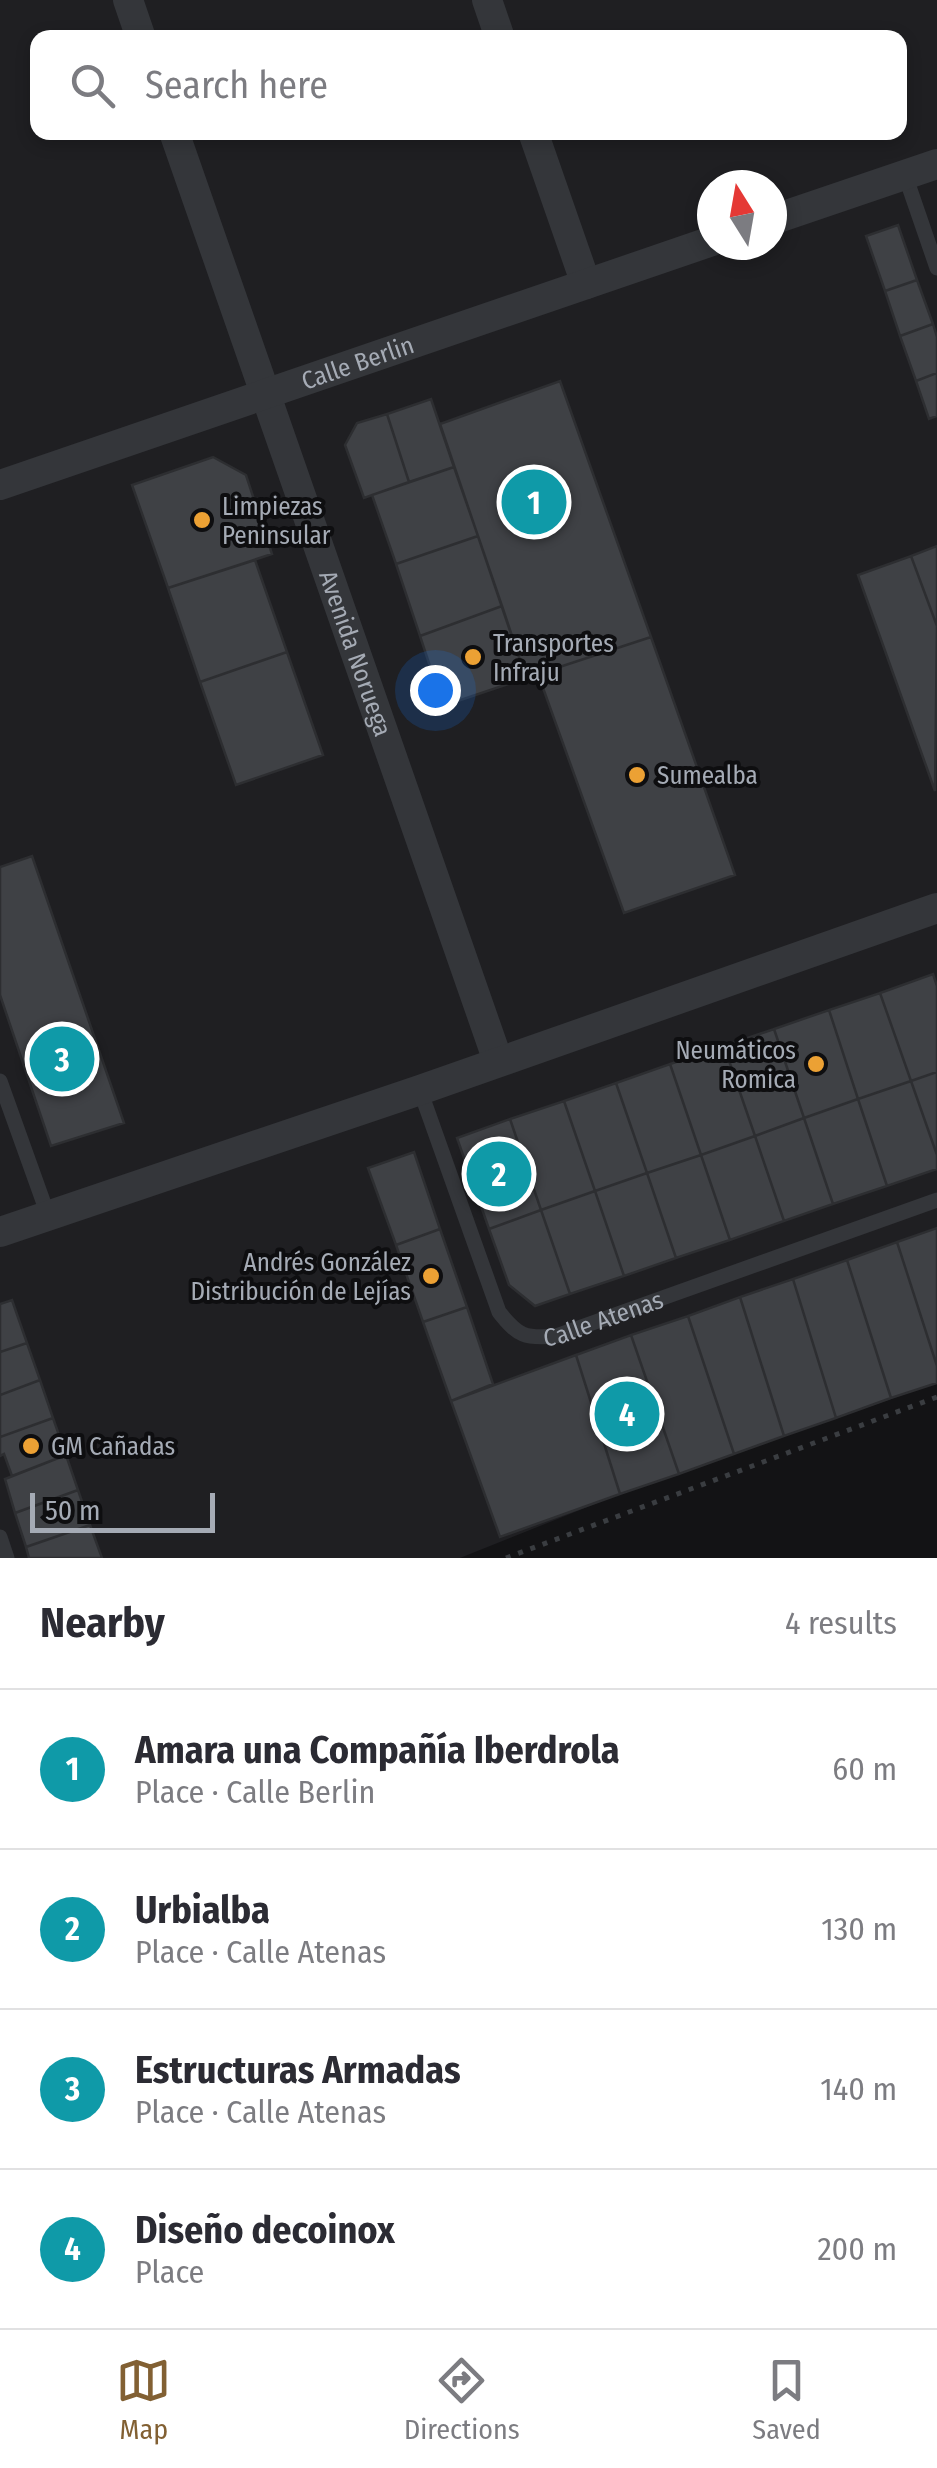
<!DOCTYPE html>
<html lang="en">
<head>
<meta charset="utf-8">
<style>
  :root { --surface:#fff; --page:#f7f7f7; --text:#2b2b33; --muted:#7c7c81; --line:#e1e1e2; --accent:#826033 }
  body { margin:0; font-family:"Fira Sans Condensed",sans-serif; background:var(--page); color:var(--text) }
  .compass { position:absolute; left:697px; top:170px; width:90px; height:90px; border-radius:50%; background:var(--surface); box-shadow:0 5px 15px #0003; rotate:349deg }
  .scale { position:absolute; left:30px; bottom:25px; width:185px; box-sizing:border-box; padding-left:10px; border:5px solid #a5abb5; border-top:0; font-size:28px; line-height:35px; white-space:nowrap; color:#a5abb5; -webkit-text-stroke:8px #0e0e10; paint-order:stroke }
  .you { position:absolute; left:435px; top:690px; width:35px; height:35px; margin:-25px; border:8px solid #fff; border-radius:50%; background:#1a73e8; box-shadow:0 0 0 15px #1a73e833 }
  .badge { display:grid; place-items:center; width:65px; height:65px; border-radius:50%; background:var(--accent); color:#fff; font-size:32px; font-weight:700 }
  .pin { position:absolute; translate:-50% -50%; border:5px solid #fff; box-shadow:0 2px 10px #0006 }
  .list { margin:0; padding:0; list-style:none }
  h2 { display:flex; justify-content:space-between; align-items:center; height:130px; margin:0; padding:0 40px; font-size:42px }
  h2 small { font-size:32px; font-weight:400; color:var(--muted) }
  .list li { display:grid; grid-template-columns:65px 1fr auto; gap:30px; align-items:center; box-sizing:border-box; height:160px; padding:0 40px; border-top:2px solid var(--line) }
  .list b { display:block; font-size:38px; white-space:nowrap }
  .list p { margin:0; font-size:32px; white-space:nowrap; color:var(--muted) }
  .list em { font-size:32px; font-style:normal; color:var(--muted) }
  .icon { flex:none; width:55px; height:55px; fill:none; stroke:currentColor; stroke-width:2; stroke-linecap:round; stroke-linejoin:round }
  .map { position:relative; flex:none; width:937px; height:1558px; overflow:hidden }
  .search { position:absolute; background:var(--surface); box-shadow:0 5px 15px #0003; left:30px; right:30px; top:30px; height:110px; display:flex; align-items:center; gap:25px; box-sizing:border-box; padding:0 35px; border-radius:20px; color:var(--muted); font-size:38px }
  .sheet { height:770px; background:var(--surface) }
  nav { display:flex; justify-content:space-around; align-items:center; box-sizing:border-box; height:140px; border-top:2px solid var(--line); background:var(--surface); font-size:28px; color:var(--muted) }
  nav a { display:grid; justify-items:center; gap:5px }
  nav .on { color:var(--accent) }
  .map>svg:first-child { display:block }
  .built { fill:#1f1f22; fill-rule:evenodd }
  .building { fill:#3f4145; stroke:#2d2e31; stroke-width:2.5 }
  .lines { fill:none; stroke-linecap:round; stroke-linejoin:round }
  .path { stroke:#3a3d41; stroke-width:5; stroke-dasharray:5 8; stroke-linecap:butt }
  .service { stroke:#34363a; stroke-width:15 }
  .minor { stroke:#34363a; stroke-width:30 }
  .poi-dot { fill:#eca134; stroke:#0e0e10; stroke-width:4 }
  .labels { text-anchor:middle; stroke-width:8; stroke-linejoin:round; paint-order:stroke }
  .street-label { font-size:25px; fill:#a5abb5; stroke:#0e0e10 }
  .poi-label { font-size:25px; fill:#a5abb5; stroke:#0e0e10; text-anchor:start }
</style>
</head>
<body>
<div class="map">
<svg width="937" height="1558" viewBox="0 0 937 1558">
  <rect width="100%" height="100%" fill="#131315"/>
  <!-- built -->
  <path class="built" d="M0 0H937V1383L620 1494 460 1558H0ZM38 38H900V132H38ZM712 185H772V245H712Z"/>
  <!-- building -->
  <path class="building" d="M898 225 917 280 885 291 866 236Z
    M917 280 933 324 900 336 885 291Z
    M933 324 937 337V373L916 381 900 336Z
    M937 373V416L929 419 916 381Z
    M560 381 651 637 526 678 440 424Z
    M431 399 454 467 409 482 387 414Z
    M387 414 409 482 364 498 345 445 357 423Z
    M213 457 246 475 272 554 168 588 132 485Z
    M454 467 478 536 396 564 372 495Z
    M478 536 502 606 420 636 396 564Z
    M937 546V626L911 556Z
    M911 556 937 626 935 791 858 575Z
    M255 560 287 652 200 682 168 588Z
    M502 606 526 678 443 706 420 636Z
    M651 637 735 875 624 913 538 674Z
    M287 652 323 755 236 785 200 682Z
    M32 856 124 1123 51 1146 0 995V867Z
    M933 974 937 986V1072L911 1081 880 993Z
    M880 993 911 1081 858 1099 829 1010Z
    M829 1010 858 1099 804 1118 774 1029Z
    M774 1029 804 1118 755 1136 724 1046Z
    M724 1046 755 1136 701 1155 670 1064Z
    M670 1064 701 1155 647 1173 616 1083Z
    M937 1072V1155L911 1081Z
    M911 1081 937 1155V1169L887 1186 858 1099Z
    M616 1083 647 1173 595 1191 564 1101Z
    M858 1099 887 1186 833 1204 804 1118Z
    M564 1101 595 1191 541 1210 510 1119Z
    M804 1118 833 1204 784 1221 755 1136Z
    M510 1119 541 1210 489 1229 457 1138Z
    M755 1136 784 1221 730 1240 701 1155Z
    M414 1152 440 1229 396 1245 368 1168Z
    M701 1155 730 1240 676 1258 647 1173Z
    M647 1173 676 1258 624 1276 595 1191Z
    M595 1191 624 1276 570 1294 541 1210Z
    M541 1210 570 1294 535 1306 509 1285 489 1229Z
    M937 1228V1366L897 1242Z
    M440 1229 467 1307 423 1322 396 1245Z
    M897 1242 937 1366V1383L891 1398 847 1260Z
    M847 1260 891 1398 836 1418 793 1279Z
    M793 1279 836 1418 784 1436 740 1297Z
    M740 1297 784 1436 734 1454 688 1316Z
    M12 1300 27 1343 0 1352V1304Z
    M467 1307 493 1384 451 1401 423 1322Z
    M688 1316 734 1454 679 1474 631 1335Z
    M631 1335 679 1474 620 1494 576 1355Z
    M27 1343 40 1380 0 1395V1352Z
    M576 1355 620 1494 500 1537 451 1401Z
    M40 1380 53 1418 0 1437V1395Z
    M53 1418 66 1455 12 1476 4 1454 0 1456V1437Z
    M66 1455 78 1490 15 1513 5 1479Z
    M78 1490 90 1525 26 1547 15 1513Z
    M90 1525 102 1558H29L26 1547Z"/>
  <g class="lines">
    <!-- path -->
    <path class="path" d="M506 1558 937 1397"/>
    <!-- service -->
    <g class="service">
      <path d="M905 175 937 268"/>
      <path d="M0 1081 48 1215"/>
      <path id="s1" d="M420 1090 499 1312C518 1336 525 1339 556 1336L937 1200"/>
      <path d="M0 1537 7 1558"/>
    </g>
    <!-- minor -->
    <g class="minor">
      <path d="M128 0 141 38"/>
      <path d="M487 0 500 38"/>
      <path id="s2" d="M174 132 498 1061"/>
      <path d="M533 132 586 284"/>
      <path d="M772 220 937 164"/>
      <path id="s3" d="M0 485 712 241"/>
      <path d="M0 1232 420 1090 937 908"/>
    </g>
  </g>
  <!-- markers -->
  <g class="poi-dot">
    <circle cx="202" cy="520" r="10"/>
    <circle cx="473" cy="657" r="10"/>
    <circle cx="637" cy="775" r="10"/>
    <circle cx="816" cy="1064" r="10"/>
    <circle cx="431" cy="1276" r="10"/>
    <circle cx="31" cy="1446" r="10"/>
  </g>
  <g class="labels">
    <!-- street labels -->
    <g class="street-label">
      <text dy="9" stroke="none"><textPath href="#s3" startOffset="378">Calle Berlin</textPath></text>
      <text dy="9" stroke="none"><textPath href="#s2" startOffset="552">Avenida Noruega</textPath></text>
      <text dy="9" stroke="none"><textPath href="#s1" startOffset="352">Calle Atenas</textPath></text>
    </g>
    <!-- poi labels -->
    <g class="poi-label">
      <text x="222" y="515">Limpiezas<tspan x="222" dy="29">Peninsular</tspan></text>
      <text x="493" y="652">Transportes<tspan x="493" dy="29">Infraju</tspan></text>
      <text x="657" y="784">Sumealba</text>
      <text x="796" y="1059" text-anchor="end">Neumáticos<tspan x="796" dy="29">Romica</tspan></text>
      <text x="411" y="1271" text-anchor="end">Andrés González<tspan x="411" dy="29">Distribución de Lejías</tspan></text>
      <text x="51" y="1455">GM Cañadas</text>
    </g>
  </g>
</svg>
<svg class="compass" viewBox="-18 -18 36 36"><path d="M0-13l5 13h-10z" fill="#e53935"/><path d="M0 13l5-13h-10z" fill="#7c7c81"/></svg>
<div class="scale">50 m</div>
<div class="you"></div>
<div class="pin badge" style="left:534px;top:502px;background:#0f9aa8">1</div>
<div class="pin badge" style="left:499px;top:1174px;background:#0f9aa8">2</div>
<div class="pin badge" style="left:62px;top:1059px;background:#0f9aa8">3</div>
<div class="pin badge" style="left:627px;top:1414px;background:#0f9aa8">4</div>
<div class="search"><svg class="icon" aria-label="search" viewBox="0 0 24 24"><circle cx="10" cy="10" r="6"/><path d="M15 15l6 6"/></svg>Search here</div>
</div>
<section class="sheet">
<h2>Nearby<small>4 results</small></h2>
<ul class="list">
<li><span class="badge" style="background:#0f9aa8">1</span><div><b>Amara una Compañía Iberdrola</b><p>Place · Calle Berlin</p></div><em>60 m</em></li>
<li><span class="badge" style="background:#0f9aa8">2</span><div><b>Urbialba</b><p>Place · Calle Atenas</p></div><em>130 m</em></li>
<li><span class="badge" style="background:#0f9aa8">3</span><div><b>Estructuras Armadas</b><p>Place · Calle Atenas</p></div><em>140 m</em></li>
<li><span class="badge" style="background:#0f9aa8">4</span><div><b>Diseño decoinox</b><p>Place</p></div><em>200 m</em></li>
</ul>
</section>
<nav>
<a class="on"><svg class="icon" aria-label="map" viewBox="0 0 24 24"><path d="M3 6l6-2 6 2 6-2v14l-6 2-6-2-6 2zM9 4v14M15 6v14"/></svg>Map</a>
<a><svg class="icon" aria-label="directions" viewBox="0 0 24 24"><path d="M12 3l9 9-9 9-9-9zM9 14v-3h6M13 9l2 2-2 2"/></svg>Directions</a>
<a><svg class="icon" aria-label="saved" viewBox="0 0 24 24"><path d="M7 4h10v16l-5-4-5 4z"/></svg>Saved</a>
</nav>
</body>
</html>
